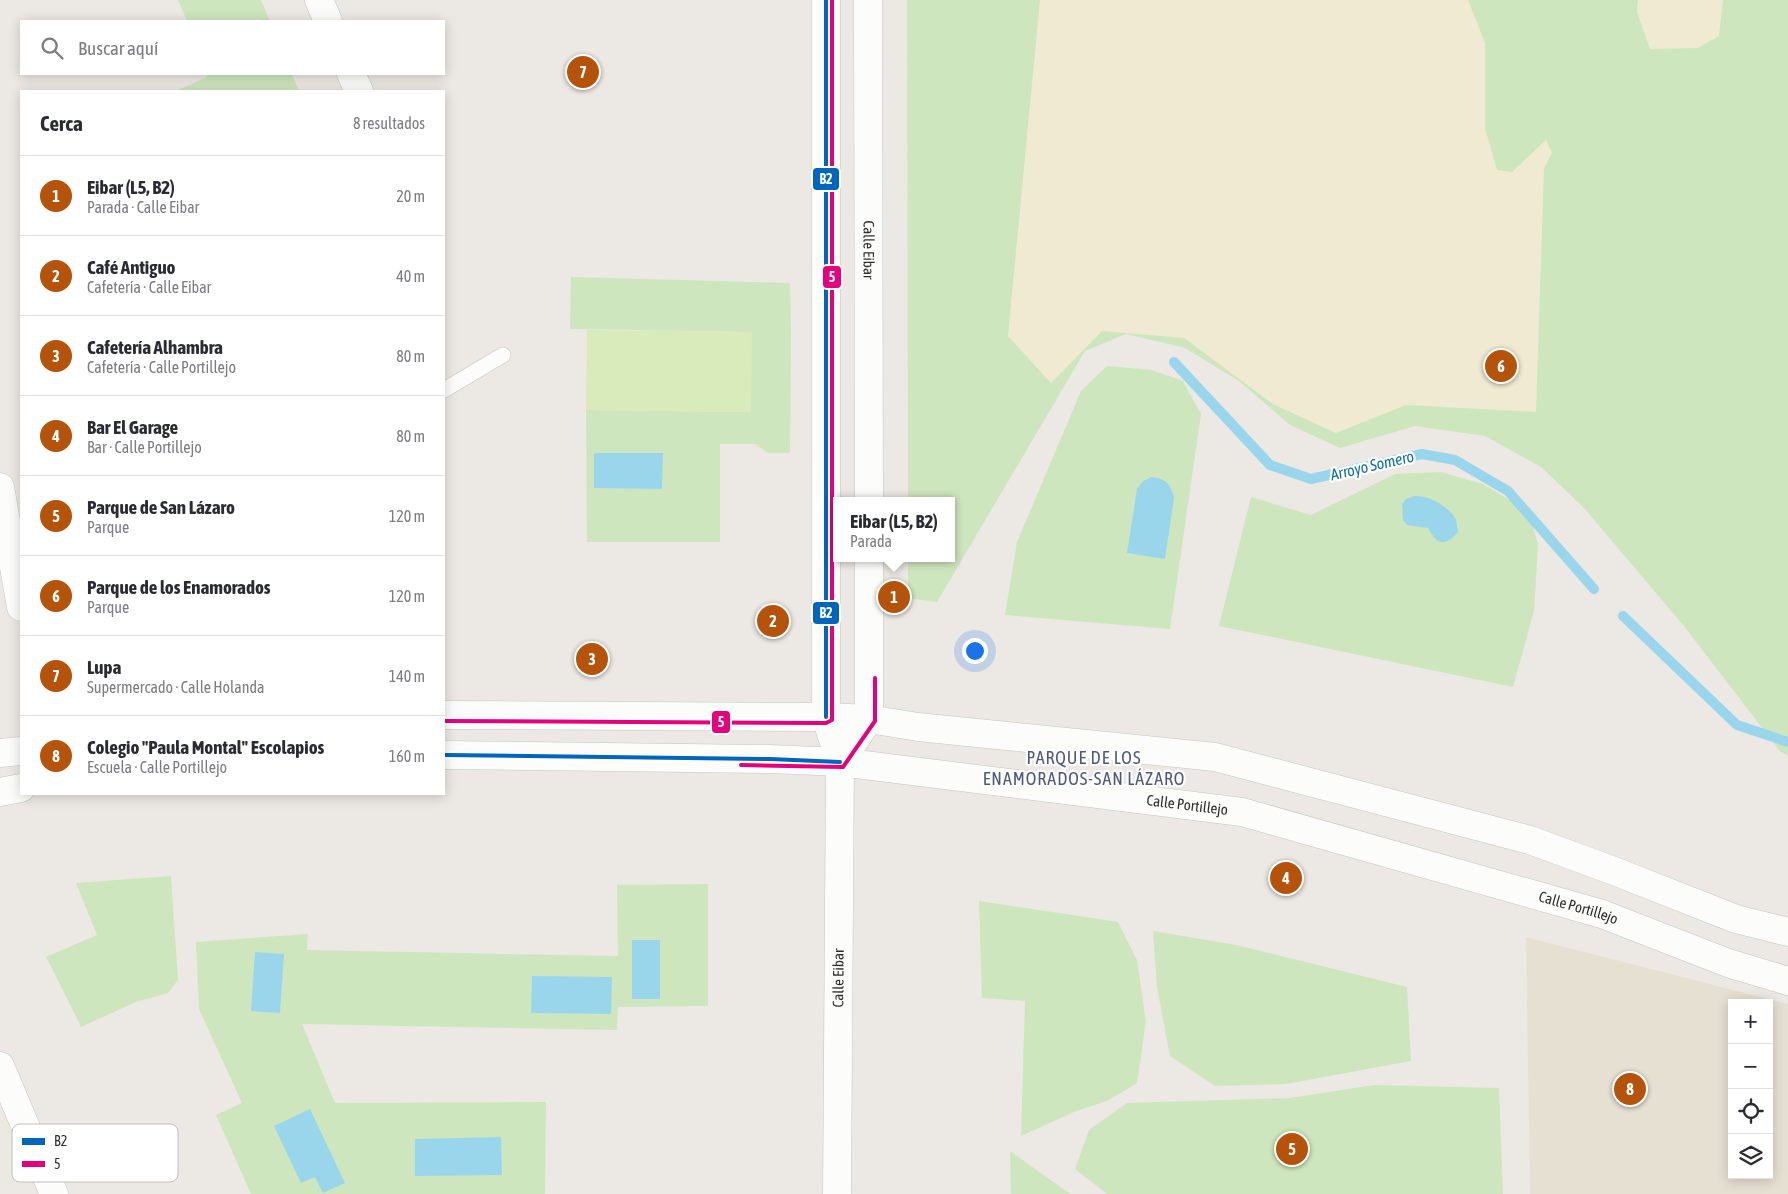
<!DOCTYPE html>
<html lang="es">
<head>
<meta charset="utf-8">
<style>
  :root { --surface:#fff; --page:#f2f2f3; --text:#2b2b33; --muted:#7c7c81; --line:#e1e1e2; --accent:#b45309 }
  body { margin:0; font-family:"Asap Condensed",sans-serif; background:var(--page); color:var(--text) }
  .controls { position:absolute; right:15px; bottom:15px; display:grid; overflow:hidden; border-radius:0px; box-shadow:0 2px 12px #0003 }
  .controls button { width:45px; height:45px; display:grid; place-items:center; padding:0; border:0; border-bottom:1px solid var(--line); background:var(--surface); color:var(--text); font:25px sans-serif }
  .you { position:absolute; left:974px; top:650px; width:18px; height:18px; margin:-12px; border:4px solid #fff; border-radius:50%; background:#1a73e8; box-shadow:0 0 0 8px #1a73e833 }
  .badge { display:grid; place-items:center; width:32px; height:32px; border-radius:50%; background:var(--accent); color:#fff; font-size:16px; font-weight:700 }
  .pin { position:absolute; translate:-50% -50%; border:2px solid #fff; box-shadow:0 1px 5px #0006 }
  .popup { position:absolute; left:833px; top:497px; width:122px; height:65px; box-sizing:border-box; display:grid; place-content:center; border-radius:0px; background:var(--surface); filter:drop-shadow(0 1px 4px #0005); font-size:16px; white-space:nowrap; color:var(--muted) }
  .popup b { font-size:19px; color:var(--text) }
  .popup::after { content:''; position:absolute; left:50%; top:100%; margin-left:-10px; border:10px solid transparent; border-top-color:var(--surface) }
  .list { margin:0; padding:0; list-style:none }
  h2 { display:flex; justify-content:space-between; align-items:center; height:65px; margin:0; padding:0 20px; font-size:21px }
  h2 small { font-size:16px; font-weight:400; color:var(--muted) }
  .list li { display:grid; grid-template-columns:32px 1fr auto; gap:15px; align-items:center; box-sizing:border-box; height:80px; padding:0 20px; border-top:1px solid var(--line) }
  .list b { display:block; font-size:19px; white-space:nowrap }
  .list p { margin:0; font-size:16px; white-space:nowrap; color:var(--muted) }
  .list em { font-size:16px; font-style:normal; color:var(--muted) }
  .icon { flex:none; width:28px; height:28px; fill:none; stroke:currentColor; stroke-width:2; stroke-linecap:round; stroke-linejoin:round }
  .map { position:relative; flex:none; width:1788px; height:1194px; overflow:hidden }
  .search { position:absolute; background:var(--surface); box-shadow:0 2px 12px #0003; left:20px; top:20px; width:425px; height:55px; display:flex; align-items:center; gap:12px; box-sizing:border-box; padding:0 18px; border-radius:0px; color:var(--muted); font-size:19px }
  .panel { position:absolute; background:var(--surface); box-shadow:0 2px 12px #0003; left:20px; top:90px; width:425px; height:705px; border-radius:0px }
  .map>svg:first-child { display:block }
  .education { fill:#e6e0d3; fill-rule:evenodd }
  .green { fill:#cee6be }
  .sand { fill:#f0ead3 }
  .pitch { fill:#d9eabb }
  .water { fill:#99d6ec }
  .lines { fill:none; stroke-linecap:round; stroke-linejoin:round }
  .stream { stroke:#99d6ec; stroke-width:10 }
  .service-casing { stroke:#c5c4c5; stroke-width:16 }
  .minor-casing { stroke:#c5c4c5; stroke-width:29 }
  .secondary-casing { stroke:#c5c4c5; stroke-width:29 }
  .service { stroke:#fcfcfb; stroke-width:15 }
  .minor { stroke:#fcfcfb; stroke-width:28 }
  .secondary { stroke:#fcfcfb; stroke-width:28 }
  .bus-1-casing { stroke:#fff; stroke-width:8 }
  .bus-2-casing { stroke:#fff; stroke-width:8 }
  .bus-1 { stroke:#0065bd; stroke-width:4 }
  .bus-2 { stroke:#e5007d; stroke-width:4 }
  .labels { text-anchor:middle; stroke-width:4.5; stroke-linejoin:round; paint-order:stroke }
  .street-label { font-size:15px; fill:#2e2e2e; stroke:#fff }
  .water-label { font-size:16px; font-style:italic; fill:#0d6fa3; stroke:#fff }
  .quarter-label { font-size:18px; letter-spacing:1px; fill:#4d5680; stroke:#fff }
  .key { fill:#fff; stroke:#c0c0c0; stroke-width:1 }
  .key-label { font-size:14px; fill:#2e2e2e }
  .line-badge { stroke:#fff; stroke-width:2 }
  .badge-label { font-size:14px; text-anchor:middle; font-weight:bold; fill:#fff }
</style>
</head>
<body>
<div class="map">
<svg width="1788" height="1194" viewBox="0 0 1788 1194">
  <rect width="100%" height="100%" fill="#ece8e4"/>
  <!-- education -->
  <path class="education" d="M1526 937 1788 1004V1194H1530ZM1732 1003H1769V1175H1732Z"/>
  <!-- green -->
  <path class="green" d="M178 0H261L270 21H187Z
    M907 0H1788V756L1780 751 1683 625 1584 508 1541 467 1485 436 1415 426 1340 448 1290 425 1239 381 1185 348 1126 334 1085 351 937 602 908 598V558H952V501H908Z
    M207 74H292L299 91H176L207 77Z
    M571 277 790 283 791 332 790 453H768L755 444H720V542H587L586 410 751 412V332L570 329Z
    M1107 366 1152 370 1183 381 1201 414 1170 629 1005 615 1017 542 1081 391Z
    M1441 472 1483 484 1511 501 1531 521 1538 544 1534 611 1513 687 1219 626 1251 497 1311 515 1395 474Z
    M171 876 178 980 168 993 136 1002 81 1027 46 957 97 935 76 883Z
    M708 884V1006L618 1007 617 1030 302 1024 335 1103 546 1102 545 1194H251L216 1115 242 1103 199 1009 196 942 308 934 307 950 618 956 617 885Z
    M979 901 1118 922 1137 960 1146 1021 1137 1083 1109 1100 1074 1112 1021 1136 1025 1001 982 998Z
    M1153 931 1236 945 1407 987 1411 1061 1286 1084 1215 1086 1170 1056 1157 987Z
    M1374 1085 1499 1088 1503 1194H1107L1075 1169 1089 1130 1127 1103 1290 1098Z
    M1010 1151 1063 1189 1071 1194H1011Z"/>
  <!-- sand -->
  <path class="sand" d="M1040 0H1468L1485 43V128L1497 170 1512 172 1546 140 1552 153 1544 169 1536 412 1406 405 1336 433 1273 404 1184 338 1102 331 1051 383 1008 336Z
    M1638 0H1723L1719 36 1698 48 1650 49 1637 12Z"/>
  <!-- pitch -->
  <path class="pitch" d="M587 330 752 332 751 412 586 410Z"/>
  <!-- water -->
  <path class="water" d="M594 453H663L662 489 594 488Z
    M1152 477C1166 479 1171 484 1174 498L1165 559 1127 553 1137 489 1143 481Z
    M1414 496C1429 495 1450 507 1456 520 1457 524 1457 528 1458 532 1445 547 1437 545 1428 528L1407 525 1403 520 1402 504 1406 499Z
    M632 940H660V999H632Z
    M255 952 284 954 280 1013 251 1011Z
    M532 976 612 977 611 1014 531 1013Z
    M310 1109 345 1183 323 1193 315 1177 301 1183 274 1126Z
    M501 1137 502 1175 415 1176V1139Z"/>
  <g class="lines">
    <!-- stream -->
    <path class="stream" d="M1174 362 1270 465 1311 479 1422 454 1455 460 1508 491 1594 589
      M1623 616 1737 725 1788 742"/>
    <!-- service casing -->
    <g class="service-casing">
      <path id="service" d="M444 390 503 355"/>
    </g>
    <!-- minor casing -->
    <g class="minor-casing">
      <g id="minor">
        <path d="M319 0 328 21"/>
        <path d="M351 74 359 91"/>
        <path d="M0 487 21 607"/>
        <path d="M0 1066 54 1194"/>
        <path id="s1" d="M837 1194 840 762"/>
      </g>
    </g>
    <!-- secondary casing -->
    <g class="secondary-casing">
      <g id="secondary">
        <path d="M826 0V717L840 762"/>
        <path id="s2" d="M868 0 869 501"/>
        <path d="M444 715 826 717 869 719 918 727 1215 757 1530 840 1614 871 1736 919 1788 932"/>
        <path d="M0 753 21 751"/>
        <path id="s3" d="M444 755 770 759 840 762 1242 812 1602 914 1728 963 1788 981"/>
        <path d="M840 762 869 719V558"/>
        <path d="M0 792 21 788"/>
      </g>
    </g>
    <!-- service -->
    <use href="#service" class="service"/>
    <!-- minor -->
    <use href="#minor" class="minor"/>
    <!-- secondary -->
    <use href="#secondary" class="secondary"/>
    <!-- bus-1 casing -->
    <g class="bus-1-casing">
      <path id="bus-1" d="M826 0V717
        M444 755 770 759 840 762"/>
    </g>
    <!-- bus-2 casing -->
    <g class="bus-2-casing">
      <path id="bus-2" d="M444 721 826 723 832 720V0
        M741 765 843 767 875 721V678"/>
    </g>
    <!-- bus-1 -->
    <use href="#bus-1" class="bus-1"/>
    <!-- bus-2 -->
    <use href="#bus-2" class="bus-2"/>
  </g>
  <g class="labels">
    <!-- street labels -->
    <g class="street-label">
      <text dy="5" stroke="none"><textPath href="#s2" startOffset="250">Calle Eibar</textPath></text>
      <text dy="5" stroke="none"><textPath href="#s3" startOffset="746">Calle Portillejo</textPath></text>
      <text dy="5" stroke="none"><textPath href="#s3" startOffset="1151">Calle Portillejo</textPath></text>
      <text dy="5" stroke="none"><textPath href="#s1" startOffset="216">Calle Eibar</textPath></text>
    </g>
    <!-- water labels -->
    <g class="water-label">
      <text transform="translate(1372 465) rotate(-13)" y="6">Arroyo Somero</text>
    </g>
    <!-- quarter labels -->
    <g class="quarter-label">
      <text x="1084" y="764">PARQUE DE LOS<tspan x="1084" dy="21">ENAMORADOS-SAN LÁZARO</tspan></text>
    </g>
  </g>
  <!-- legend -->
  <rect x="12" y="1124" width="166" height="58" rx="8" class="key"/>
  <rect x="22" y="1138" width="23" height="7" fill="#0065bd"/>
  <rect x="22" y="1161" width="23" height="6" fill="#e5007d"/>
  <g class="key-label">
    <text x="54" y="1146">B2</text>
    <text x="54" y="1169">5</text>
  </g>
  <g class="line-badge">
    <rect x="812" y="167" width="28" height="24" rx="5" fill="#0065bd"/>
    <rect x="822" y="265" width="20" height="24" rx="5" fill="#e5007d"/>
    <rect x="812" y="601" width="28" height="24" rx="5" fill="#0065bd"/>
    <rect x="711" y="710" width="20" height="24" rx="5" fill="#e5007d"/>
  </g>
  <g class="badge-label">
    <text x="826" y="184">B2</text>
    <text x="832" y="282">5</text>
    <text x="826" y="618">B2</text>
    <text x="721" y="727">5</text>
  </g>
</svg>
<div class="controls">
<button>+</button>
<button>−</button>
<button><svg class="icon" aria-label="locate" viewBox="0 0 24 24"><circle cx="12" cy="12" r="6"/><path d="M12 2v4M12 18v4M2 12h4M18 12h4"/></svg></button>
<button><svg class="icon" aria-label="layers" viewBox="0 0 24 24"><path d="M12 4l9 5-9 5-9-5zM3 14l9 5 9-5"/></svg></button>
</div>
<div class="you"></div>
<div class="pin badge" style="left:894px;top:597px">1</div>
<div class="popup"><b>Eibar (L5, B2)</b>Parada</div>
<div class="pin badge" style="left:773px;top:621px">2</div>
<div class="pin badge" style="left:592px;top:659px">3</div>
<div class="pin badge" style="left:1286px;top:878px">4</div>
<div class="pin badge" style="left:1292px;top:1149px">5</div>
<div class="pin badge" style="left:1501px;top:366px">6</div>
<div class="pin badge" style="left:583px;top:72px">7</div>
<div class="pin badge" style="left:1630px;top:1089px">8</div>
<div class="search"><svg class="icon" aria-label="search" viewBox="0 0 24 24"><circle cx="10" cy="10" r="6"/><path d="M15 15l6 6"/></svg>Buscar aquí</div>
<section class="panel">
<h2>Cerca<small>8 resultados</small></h2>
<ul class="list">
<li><span class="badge">1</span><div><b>Eibar (L5, B2)</b><p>Parada · Calle Eibar</p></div><em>20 m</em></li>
<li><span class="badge">2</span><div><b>Café Antiguo</b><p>Cafetería · Calle Eibar</p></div><em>40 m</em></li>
<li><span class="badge">3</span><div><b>Cafetería Alhambra</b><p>Cafetería · Calle Portillejo</p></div><em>80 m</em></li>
<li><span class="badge">4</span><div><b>Bar El Garage</b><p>Bar · Calle Portillejo</p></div><em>80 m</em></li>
<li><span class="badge">5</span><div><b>Parque de San Lázaro</b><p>Parque</p></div><em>120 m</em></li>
<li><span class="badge">6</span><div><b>Parque de los Enamorados</b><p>Parque</p></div><em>120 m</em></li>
<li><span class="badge">7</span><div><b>Lupa</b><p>Supermercado · Calle Holanda</p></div><em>140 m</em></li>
<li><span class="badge">8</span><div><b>Colegio &quot;Paula Montal&quot; Escolapios</b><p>Escuela · Calle Portillejo</p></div><em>160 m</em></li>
</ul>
</section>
</div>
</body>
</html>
